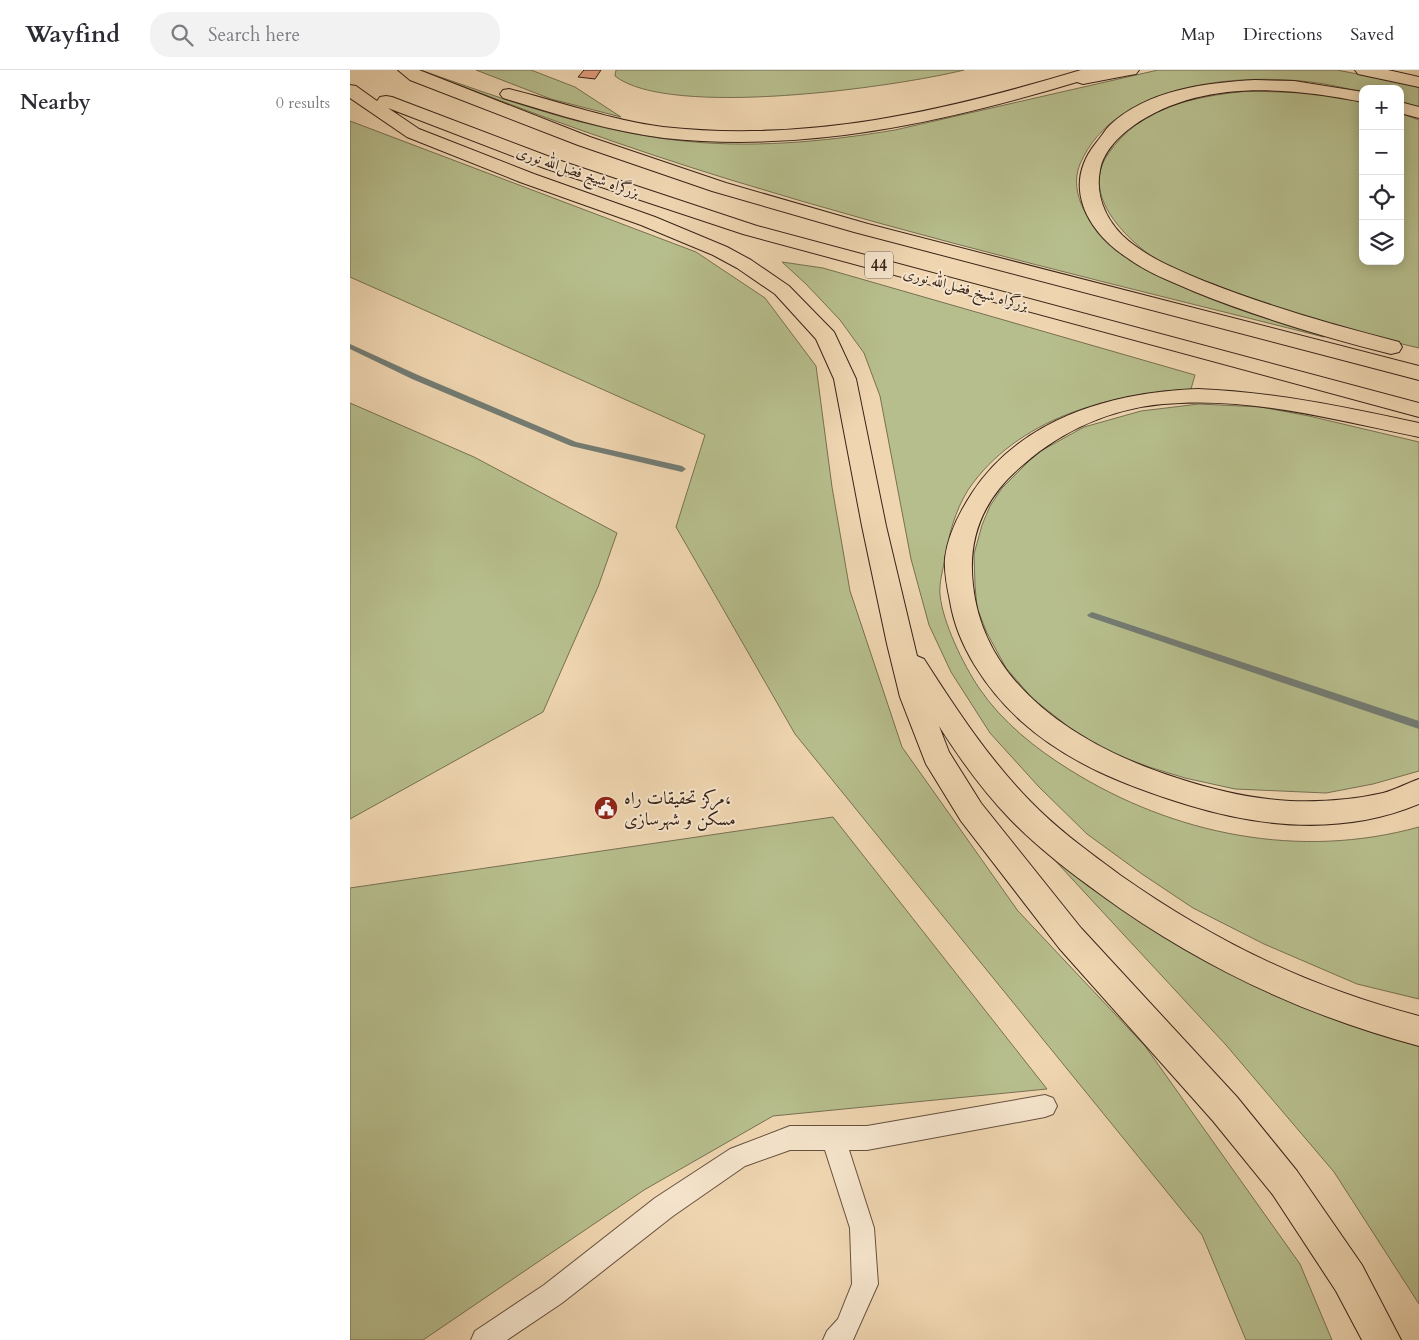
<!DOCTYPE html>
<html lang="en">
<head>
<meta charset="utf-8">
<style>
  :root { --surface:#fff; --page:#f2f2f3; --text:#2b2b33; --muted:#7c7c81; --line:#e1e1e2 }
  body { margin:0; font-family:Cardo,Amiri,serif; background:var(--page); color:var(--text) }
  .controls { position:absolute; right:15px; top:15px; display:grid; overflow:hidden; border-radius:10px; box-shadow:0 2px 12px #0003 }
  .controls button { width:45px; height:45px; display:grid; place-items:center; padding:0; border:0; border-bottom:1px solid var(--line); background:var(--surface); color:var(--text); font:25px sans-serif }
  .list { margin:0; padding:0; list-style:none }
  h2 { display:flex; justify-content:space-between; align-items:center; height:65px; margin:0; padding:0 20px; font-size:21px }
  h2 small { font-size:16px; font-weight:400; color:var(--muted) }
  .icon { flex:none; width:28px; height:28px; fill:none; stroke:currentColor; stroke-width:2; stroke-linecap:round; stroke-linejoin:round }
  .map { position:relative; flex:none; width:1069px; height:1270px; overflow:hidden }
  header { display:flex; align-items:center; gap:30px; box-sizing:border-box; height:70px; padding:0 25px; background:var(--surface); border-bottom:1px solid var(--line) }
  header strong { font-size:24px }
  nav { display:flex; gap:28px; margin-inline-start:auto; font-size:18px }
  .search { width:350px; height:45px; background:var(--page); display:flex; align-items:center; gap:12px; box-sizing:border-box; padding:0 18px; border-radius:20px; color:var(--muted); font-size:19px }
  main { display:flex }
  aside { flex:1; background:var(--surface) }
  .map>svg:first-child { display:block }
  .green { fill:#b7be8d; stroke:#787052 }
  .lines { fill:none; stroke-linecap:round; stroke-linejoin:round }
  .stream { fill:#737c74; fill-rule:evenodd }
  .building { fill:#e59c7d; stroke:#382317 }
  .service-casing { stroke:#66503e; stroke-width:2 }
  .trunk-casing { stroke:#382317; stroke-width:2 }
  .service { fill:#f5e4cc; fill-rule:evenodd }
  .trunk { fill:#efd6b1; fill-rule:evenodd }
  .labels { text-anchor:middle; stroke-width:4; stroke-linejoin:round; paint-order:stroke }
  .far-street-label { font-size:15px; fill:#382317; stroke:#f5e4cc }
  .shield { fill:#f5e4cc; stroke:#715d4d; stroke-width:1 }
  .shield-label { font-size:16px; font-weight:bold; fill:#382317 }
  .poi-label { font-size:18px; fill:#382317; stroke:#f5e4cc; text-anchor:start }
</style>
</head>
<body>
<header>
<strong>Wayfind</strong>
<div class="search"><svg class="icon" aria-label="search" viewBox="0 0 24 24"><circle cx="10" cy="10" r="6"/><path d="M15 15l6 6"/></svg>Search here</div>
<nav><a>Map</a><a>Directions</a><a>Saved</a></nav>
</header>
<main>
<aside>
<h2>Nearby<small>0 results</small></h2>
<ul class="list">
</ul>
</aside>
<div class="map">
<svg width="1069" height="1270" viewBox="0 0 1069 1270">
  <rect width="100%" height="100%" fill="#efd6b1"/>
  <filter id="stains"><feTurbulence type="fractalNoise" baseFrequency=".004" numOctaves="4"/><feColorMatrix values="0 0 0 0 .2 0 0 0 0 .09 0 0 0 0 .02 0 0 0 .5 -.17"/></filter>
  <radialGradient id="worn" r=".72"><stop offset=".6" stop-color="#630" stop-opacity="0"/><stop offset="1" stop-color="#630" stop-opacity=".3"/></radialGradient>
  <!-- green -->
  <path class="green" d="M126 0H181L225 17 271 47 201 29Z
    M266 0H614C546 17 319 49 265 6Z
    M808 0H987L1069 16V38L1050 32V19H1013V22C998 19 983 15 968 13 891 2 765 12 730 94 717 125 743 161 766 180 773 186 783 190 791 195 847 229 912 247 974 267 776 217 576 170 381 110 277 78 175 41 73 1 156 30 238 60 325 70 398 79 473 72 545 60Z
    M897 21 964 23 1013 32V191H1050V43L1069 50V278C999 262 930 242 864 214 847 208 827 202 811 193 778 171 729 126 758 84 791 36 843 27 897 21Z
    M0 51 346 182 415 228 466 296 482 417 500 521 552 677 668 841 795 976 950 1194 982 1270H896L852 1165 445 664 326 457 355 365 0 207Z
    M432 192 473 198 845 305 841 319C759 324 667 348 618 420 605 441 599 464 595 488 593 500 589 512 590 525 593 553 613 594 629 618 652 652 686 679 720 700 824 765 950 790 1069 757V929L1007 914 914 874 843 838 792 804 737 764 689 717 640 663 601 602 579 555 561 489 530 326 514 283 490 250 456 214Z
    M0 333 124 387 267 463 248 517 193 642 0 749Z
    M849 334 911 337 959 346 1069 372V701L1023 714 976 723 885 719 835 708 799 697 757 681 719 657 683 629 656 598 637 563 627 538 625 515 624 484 632 455 640 436 652 418 687 383 734 357 791 341Z
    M483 747 697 1019 423 1046 294 1120 73 1270H0V818Z
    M699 784 1069 971V1234L984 1102 876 975Z"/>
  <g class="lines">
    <!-- stream -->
    <path class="stream" d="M0 274 68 305 226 372 332 396 336 399 332 402 221 376 62 309 0 279Z
      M742 542 1069 651V659L739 547 737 545Z"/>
  </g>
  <!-- building -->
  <path class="building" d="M234 0H251L245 9 228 7Z"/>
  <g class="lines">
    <!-- service casing -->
    <g class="service-casing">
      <path id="service" d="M695 1025 703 1028 707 1036 703 1044 695 1047 517 1080H499L524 1158 528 1214 503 1270H473L477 1261 488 1249 502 1214 500 1158 475 1080H440L395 1096 323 1146 212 1233 157 1270H121L125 1261 194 1215 305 1128 380 1079 440 1056H517Z"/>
    </g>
    <!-- trunk casing -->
    <g class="trunk-casing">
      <path id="trunk" d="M48 0H69L240 67 376 113 518 154 1069 296V310L504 162 362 121 228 75 60 10Z
        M731 0H789L786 4 780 5 733 14 727 12C592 53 455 83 314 68 259 61 205 44 153 28L150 24 153 20 159 19C211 32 260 50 313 57 457 73 595 41 731 0Z
        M1005 0H1038L1069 7V17L1008 4Z
        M905 10 944 11 1013 22V32C937 17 850 9 783 56 769 66 753 82 750 100 745 124 755 148 772 165 795 187 826 199 854 211 917 236 983 255 1049 272L1052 277 1049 282 1041 284C974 267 907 247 843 221 820 211 796 202 776 187 736 160 712 115 746 73 751 67 755 60 760 55 799 19 856 13 905 10Z
        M0 15 6 16 27 31 30 27 36 26 42 27 208 90 407 156 1069 333V347L393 164 194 98 38 38 69 59 184 104 305 147 377 177 401 190 439 216 484 262 506 309 536 456 567 586 574 589C606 639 639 689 680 731 707 759 739 782 770 805 864 871 958 917 1069 946V976C953 945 847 895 750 824 718 801 687 777 660 749 633 721 610 689 589 656L599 682 631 733 731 858 887 1027 947 1101 1012 1195 1051 1270H1012L986 1221 923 1125 863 1051 709 878 611 751 576 694 550 627 537 574 512 456 484 309 466 269 425 224 387 198 363 185 291 155 170 112 57 67 0 28Z
        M1050 32 1069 37V48L1050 43Z
        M848 319C923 322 996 337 1069 353V367C986 350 899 326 813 334 761 339 713 360 674 394 635 426 617 465 623 515 634 620 736 679 827 708 864 720 901 729 940 731 970 732 1003 730 1033 723 1045 720 1057 713 1069 709V734C995 765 913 758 838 735 777 716 719 694 671 651 637 620 607 576 600 531 597 517 594 502 595 488 598 465 609 443 622 423 671 348 763 322 848 319Z"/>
    </g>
    <!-- service -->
    <use href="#service" class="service"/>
    <!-- trunk -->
    <use href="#trunk" class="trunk"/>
  </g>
  <!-- icons -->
  <defs>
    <g id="civic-disc" transform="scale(1.25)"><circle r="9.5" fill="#8f2418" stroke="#f5e4cc"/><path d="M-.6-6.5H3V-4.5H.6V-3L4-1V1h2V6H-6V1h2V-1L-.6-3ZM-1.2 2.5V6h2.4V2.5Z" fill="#fff"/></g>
  </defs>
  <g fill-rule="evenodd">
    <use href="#civic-disc" x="256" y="738"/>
  </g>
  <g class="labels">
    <!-- far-street labels -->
    <g class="far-street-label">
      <text transform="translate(228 102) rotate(19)" y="5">بزرگراه شیخ فضل‌الله نوری</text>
      <text transform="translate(616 219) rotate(15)" y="5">بزرگراه شیخ فضل‌الله نوری</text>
    </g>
    <!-- shield labels -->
    <rect class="shield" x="515" y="181.5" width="28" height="27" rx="4"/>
    <g class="shield-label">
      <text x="529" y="201">44</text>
    </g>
    <!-- poi labels -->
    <g class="poi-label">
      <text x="274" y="734">مرکز تحقیقات راه،<tspan x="274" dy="21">مسکن و شهرسازی</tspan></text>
    </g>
  </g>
  <rect width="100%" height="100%" filter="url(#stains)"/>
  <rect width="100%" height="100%" fill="url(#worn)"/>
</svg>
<div class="controls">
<button>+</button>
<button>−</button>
<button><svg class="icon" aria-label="locate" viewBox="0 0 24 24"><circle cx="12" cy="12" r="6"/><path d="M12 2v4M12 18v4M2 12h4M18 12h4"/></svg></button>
<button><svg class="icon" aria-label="layers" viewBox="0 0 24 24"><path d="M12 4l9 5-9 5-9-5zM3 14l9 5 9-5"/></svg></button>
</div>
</div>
</main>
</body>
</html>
